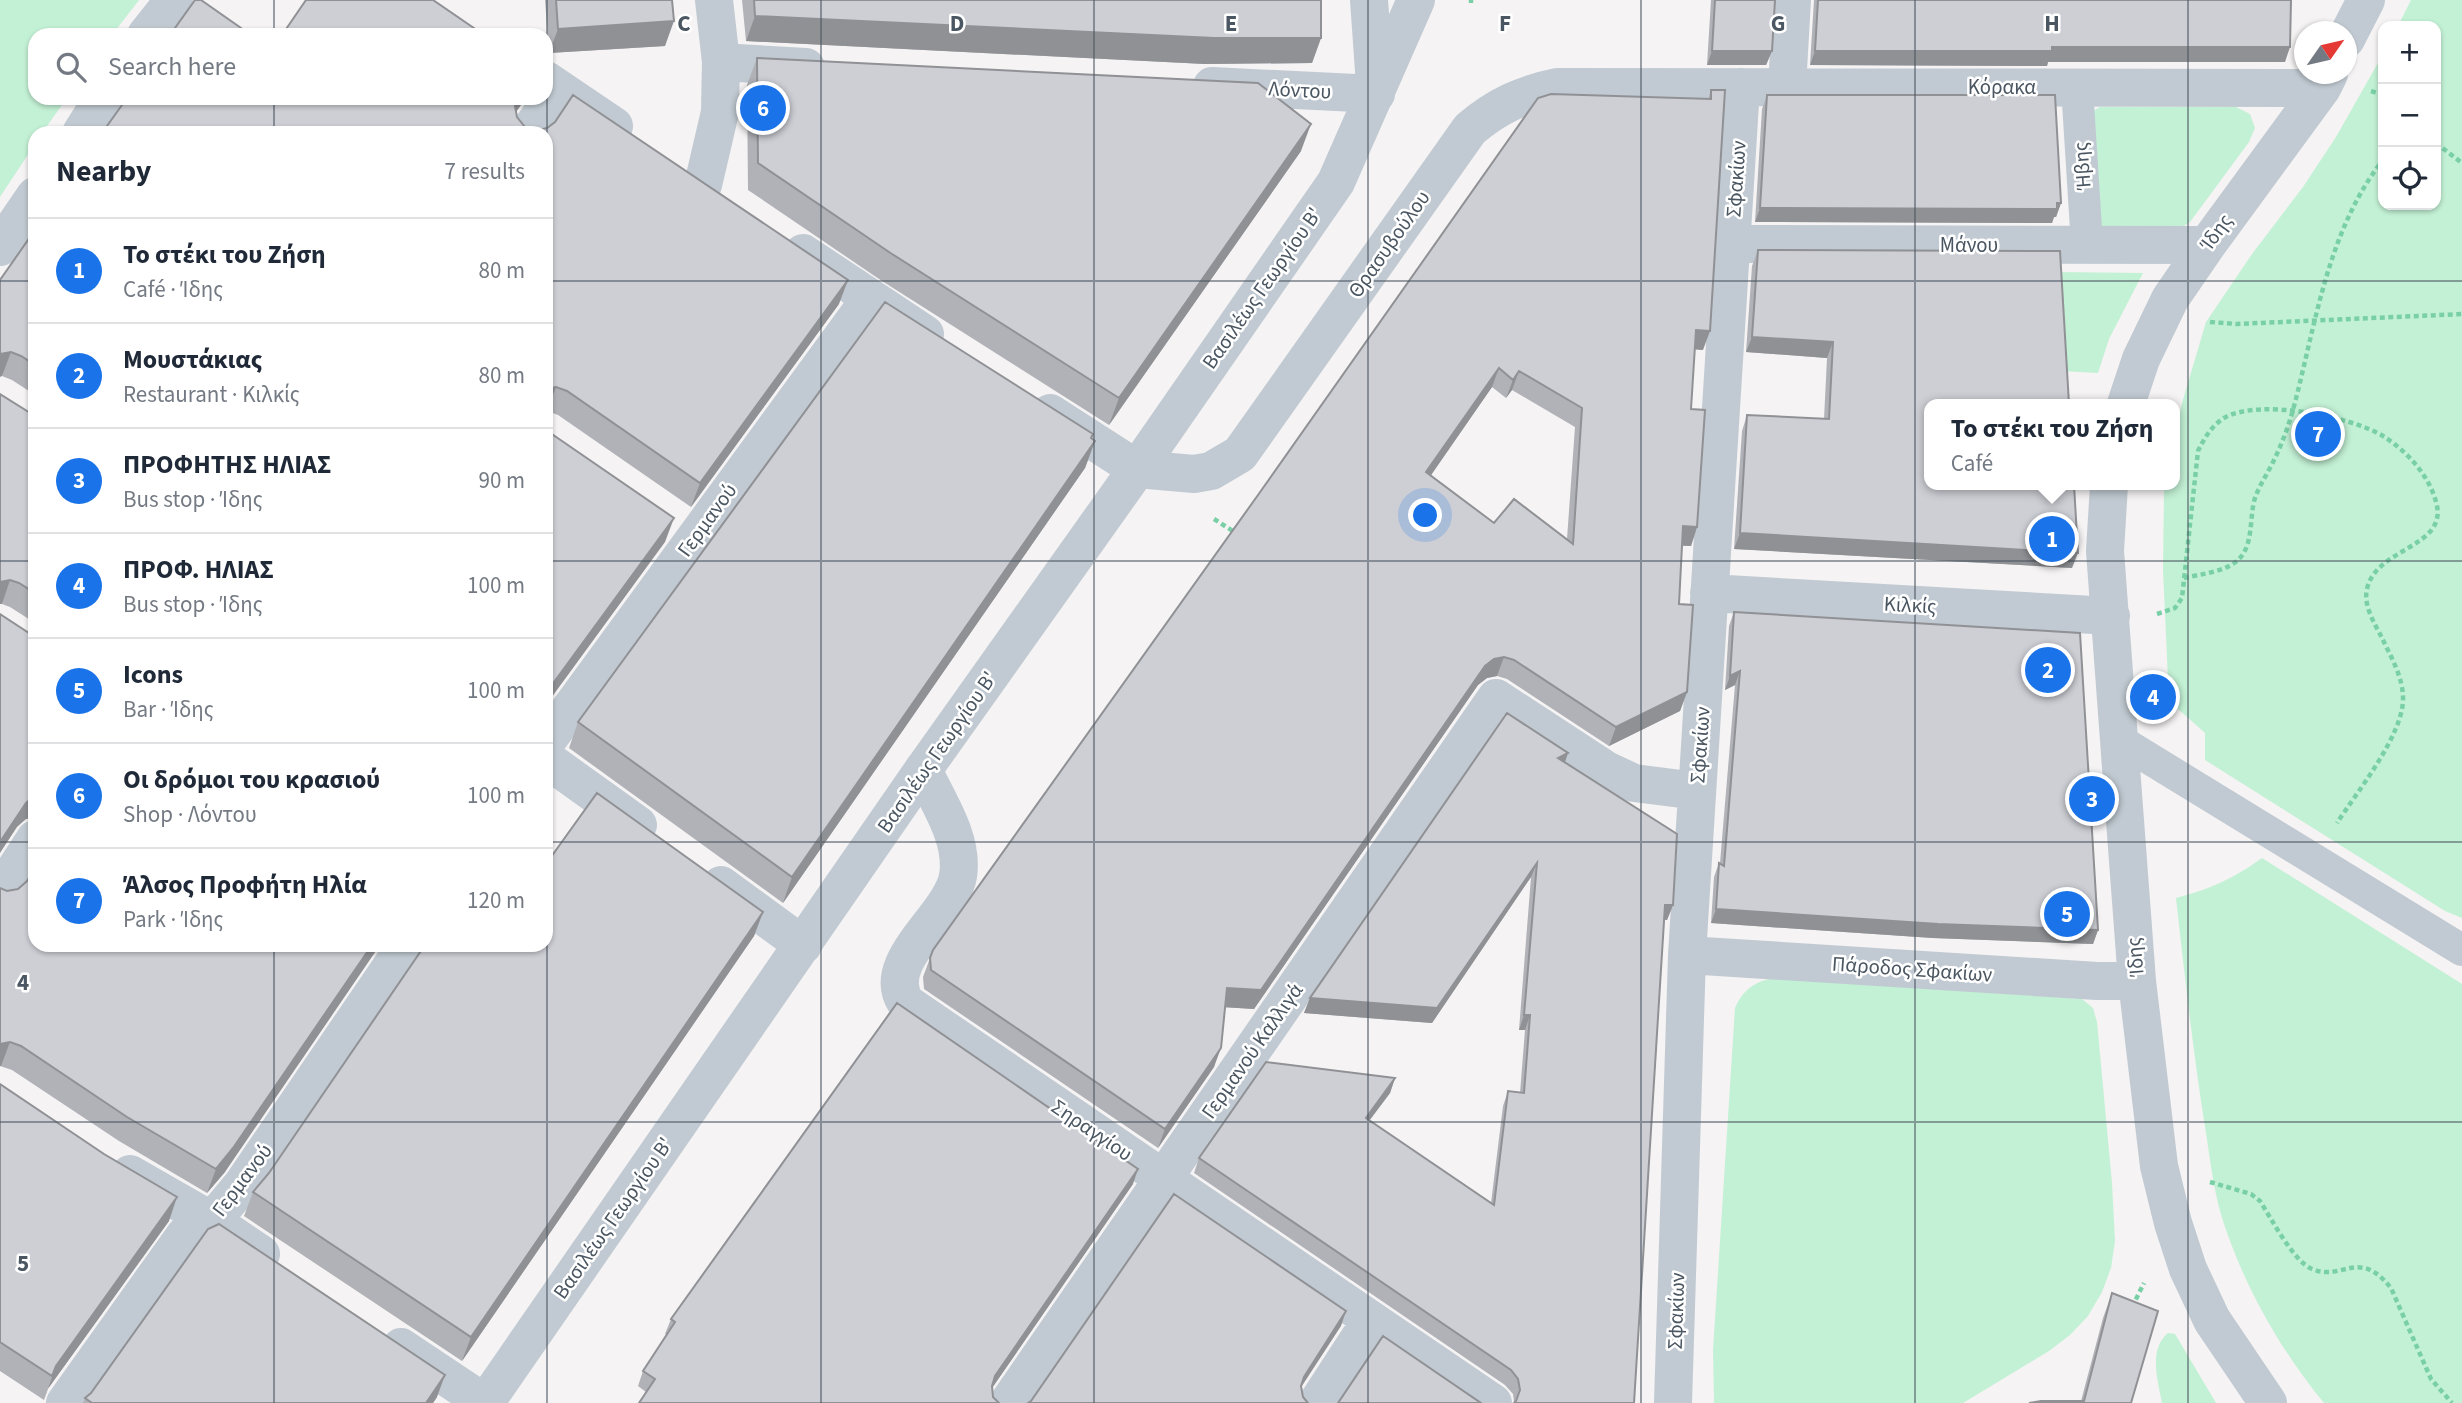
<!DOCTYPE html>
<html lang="en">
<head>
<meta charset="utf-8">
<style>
  :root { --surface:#fff; --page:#f2f2f3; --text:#1f2937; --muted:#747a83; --line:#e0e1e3; --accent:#1a73e8 }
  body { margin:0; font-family:"Source Sans 3",sans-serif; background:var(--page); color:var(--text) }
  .controls { position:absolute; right:21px; top:21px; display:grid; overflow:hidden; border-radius:14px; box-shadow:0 2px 5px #0004 }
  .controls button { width:63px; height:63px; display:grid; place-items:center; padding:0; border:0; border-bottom:2px solid var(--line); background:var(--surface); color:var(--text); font:35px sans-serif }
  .compass { position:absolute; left:2294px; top:21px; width:63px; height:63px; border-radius:50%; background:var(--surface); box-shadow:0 2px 5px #0004; rotate:56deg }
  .you { position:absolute; left:1426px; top:516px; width:24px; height:24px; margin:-18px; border:5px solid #fff; border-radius:50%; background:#1a73e8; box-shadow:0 0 0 10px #1a73e833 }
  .badge { display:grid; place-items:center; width:46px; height:46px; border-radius:50%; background:var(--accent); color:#fff; font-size:23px; font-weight:700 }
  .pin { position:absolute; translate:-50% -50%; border:4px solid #fff; box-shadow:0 2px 7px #0006 }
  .popup { position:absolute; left:1924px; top:399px; width:256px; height:91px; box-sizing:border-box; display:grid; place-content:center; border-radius:14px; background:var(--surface); filter:drop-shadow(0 2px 5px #0005); font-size:23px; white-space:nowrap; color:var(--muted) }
  .popup b { font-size:26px; color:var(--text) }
  .popup::after { content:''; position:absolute; left:50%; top:100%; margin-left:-14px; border:14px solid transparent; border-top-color:var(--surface) }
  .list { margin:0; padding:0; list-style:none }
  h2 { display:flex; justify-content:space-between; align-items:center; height:91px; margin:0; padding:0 28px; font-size:30px }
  h2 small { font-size:23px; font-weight:400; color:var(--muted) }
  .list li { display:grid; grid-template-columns:46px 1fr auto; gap:21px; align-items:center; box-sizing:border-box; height:105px; padding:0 28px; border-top:2px solid var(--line) }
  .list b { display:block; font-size:26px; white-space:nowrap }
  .list p { margin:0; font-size:23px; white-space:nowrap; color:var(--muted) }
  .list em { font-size:23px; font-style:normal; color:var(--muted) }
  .icon { flex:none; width:38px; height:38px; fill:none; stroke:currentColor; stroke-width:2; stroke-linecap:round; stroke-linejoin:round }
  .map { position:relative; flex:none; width:2462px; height:1403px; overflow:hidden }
  .search { position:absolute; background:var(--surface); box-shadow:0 2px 5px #0004; left:28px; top:28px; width:525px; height:77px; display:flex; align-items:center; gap:18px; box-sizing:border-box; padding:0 24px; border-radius:21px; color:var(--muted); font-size:26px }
  .panel { position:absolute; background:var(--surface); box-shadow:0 2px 5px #0004; left:28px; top:126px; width:525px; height:826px; border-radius:21px }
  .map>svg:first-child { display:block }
  .green { fill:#c3f1d5 }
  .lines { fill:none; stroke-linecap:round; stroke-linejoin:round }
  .path { stroke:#7ad0a6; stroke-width:4.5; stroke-dasharray:5 3.5; stroke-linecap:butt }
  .service { stroke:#c1cad2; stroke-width:32 }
  .minor { stroke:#c1cad2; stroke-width:38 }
  .tertiary { stroke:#c1cad2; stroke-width:38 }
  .wall { fill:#b0b2b7; fill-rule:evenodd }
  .shaded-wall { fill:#909195 }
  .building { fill:#cdcfd5; stroke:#909195; stroke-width:2; fill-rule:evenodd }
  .grid { fill:none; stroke:#4a5661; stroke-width:2; stroke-opacity:0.55 }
  .labels { text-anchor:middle; stroke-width:5; stroke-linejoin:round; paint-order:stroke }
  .street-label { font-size:21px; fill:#4a5661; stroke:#fff }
  .grid-label { font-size:23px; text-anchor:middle; font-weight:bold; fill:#4a5661; stroke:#fff; stroke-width:5; stroke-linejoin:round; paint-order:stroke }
</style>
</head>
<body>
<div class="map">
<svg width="2462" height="1403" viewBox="0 0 2462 1403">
  <rect width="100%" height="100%" fill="#f5f3f3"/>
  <!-- green -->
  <path class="green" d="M0 0H139L112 35H35V98H67L42 133H35V144L0 197Z
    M2411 0H2462V918L2445 911 2205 760V733L2169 701 2163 570 2164 488V485H2174L2175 436 2182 403 2206 322 2252 254 2303 187 2336 137 2383 54V205H2436V26H2398Z
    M2100 107H2236L2250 114 2255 128 2249 142 2190 222 2184 226H2101L2093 111Z
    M2055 272 2143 273 2109 339 2098 373 2061 371Z
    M2262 858 2462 984V1403H2324C2279 1348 2244 1286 2222 1218 2212 1185 2209 1148 2203 1114 2192 1042 2184 970 2176 898 2210 889 2233 879 2262 858Z
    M1773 978 2082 999 2093 1008 2097 1022 2112 1183 2115 1241 2111 1268 2102 1292 2088 1316 2070 1335 2049 1351 1963 1403H1714L1713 1350 1735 1008C1743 990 1754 982 1773 978Z
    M2168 1333 2175 1334 2216 1403H2162C2158 1382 2148 1349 2168 1333Z"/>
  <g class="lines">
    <!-- path -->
    <path class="path" d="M1471 3V0
      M2371 91 2383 95
      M2436 143 2462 163
      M2210 322 2237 324 2462 314
      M1214 519 1236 533
      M2184 578C2201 574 2226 572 2239 559 2254 544 2249 517 2255 498 2260 484 2268 473 2274 460 2282 444 2288 427 2293 410 2316 324 2327 231 2383 160
      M2157 614 2175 608 2182 598 2198 451C2204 439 2211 426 2224 418 2258 398 2350 416 2383 436 2407 451 2431 477 2437 506 2445 548 2376 548 2367 589 2363 606 2375 624 2382 638 2391 657 2403 677 2403 698 2404 734 2357 792 2337 823
      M2210 1182 2251 1194 2260 1201C2271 1218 2294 1262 2312 1269 2343 1282 2358 1247 2391 1288L2431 1379 2452 1403
      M2132 1307 2144 1283"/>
    <!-- service -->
    <path class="service" d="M2077 87 2087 245
      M2119 740 2462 950"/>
    <!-- minor -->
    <path class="minor" d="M146 35 174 0
      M2346 39 2366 0
      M721 62 806 67
      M546 80 614 126
      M1212 86 1376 94
      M1787 87 1792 0
      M81 133 103 98
      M528 133 559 89
      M703 185 720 112 721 62 714 0
      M1731 244 2207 245
      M0 247 35 196
      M803 253 925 334
      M2126 404 2141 359 2170 299 2207 245 2322 88 2329 74
      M1050 413 1137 469 1194 474 1211 471 1240 454 1470 129C1497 106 1523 94 1558 87L2322 88
      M2109 485 2105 551 2123 794 2137 981 2159 1166 2173 1223 2188 1269 2212 1320 2268 1403
      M1709 593 2111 616
      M546 742 870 299
      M546 759 638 825
      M923 770C938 802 964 839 958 876 951 917 878 962 906 1003L1493 1403
      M721 885 803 945
      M0 893 35 839
      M1687 955 2097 981H2137
      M130 1174 212 1221 261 1254
      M401 1347 485 1403
      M65 1403 185 1235 212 1221 242 1185 406 945
      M1008 1403 1496 698 1606 770 1634 783 1697 791
      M1317 1403 1371 1320
      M1673 1403 1687 955 1741 87"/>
    <!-- tertiary -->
    <path class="tertiary" d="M1369 0 1375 85
      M485 1403 923 770 1137 469 1336 182 1416 0"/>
  </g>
  <!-- wall -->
  <path class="wall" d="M545 0H672L665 46 549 53Z
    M742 0H1321V38L1312 63 1205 64 746 41Z
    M1711 0H1775L1772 51 1766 65H1707Z
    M1814 0H2291L2285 62H2048L2047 66 1810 65Z
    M757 58 1301 151 1109 425 882 281 748 190 747 85Z
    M1711 90 1703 350 1694 349 1691 409 1697 527 1691 546H1682L1679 604 1687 692 1680 711 1609 746 1507 679 1497 676 1487 678 1478 685 1254 1009 1225 1007 1214 1067 1158 1148 924 989 923 977 930 958 1708 99ZM1492 387 1506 398 1512 390 1575 427 1567 539 1494 523 1431 475Z
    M1767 95 2061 203 2056 217H2054L2052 223 1755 222 1762 109Z
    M127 98H526L516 112 517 117 525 127 839 304 691 507 558 415 547 411Z
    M35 230V395L12 380 2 376Z
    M1758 250 2072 568 1734 549 1742 431 1747 415 1824 419 1827 358 1746 352 1752 266Z
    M32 415 35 416V623L10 607 2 604Z
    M1092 439 1095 441 1085 468 783 903 569 748 578 722Z
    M1734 612 2098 930 2093 944 1933 938 1711 923 1714 877 1719 863H1720L1735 685 1725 690 1729 626Z
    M1565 762 1673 905 1667 920H1664L1634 1403 1514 1402 1513 1394 1505 1385 1194 1173 1199 1158 1395 1078 1390 1093 1369 1121 1491 1203 1503 1106 1508 1091 1520 1093 1525 1030H1519L1531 877 1432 1023 1304 1013 1310 998Z
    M0 888 225 1172 207 1193 119 1141 12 1070 0 1066Z
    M763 912 754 936 462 1361 244 1216 253 1192 269 1173Z
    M0 1084 169 1221 47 1390 44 1400 0 1371Z
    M1133 1184 992 1388 993 1397 646 1392 638 1386 643 1371 667 1335 665 1334 671 1319Z
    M2112 1293 2131 1403 2081 1401 2103 1318Z
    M437 1397 433 1403H83L85 1398Z"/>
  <!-- shaded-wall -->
  <path class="shaded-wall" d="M755 16 1321 38 1312 63 1205 64 746 41Z
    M674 21 665 46 549 53 558 29Z
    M2052 47H2290L2285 62H2048L2047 66 1810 65 1815 51Z
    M1712 51H1772L1766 65H1707Z
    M518 98H526L510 120Z
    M1311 124 1301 151 1109 425 1119 398Z
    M2061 203 2056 217H2054L2052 223 1755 222 1760 208Z
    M848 280 839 304 691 507 700 483Z
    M1696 330 1710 331 1703 350 1689 349Z
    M1752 337 1833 342 1827 358 1746 352Z
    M11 352 2 376 0 377V354Z
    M1499 368 1492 387 1420 491 1426 472Z
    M1519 371 1512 390 1506 398 1513 380Z
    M556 387 547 411H546V389Z
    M1093 434 1086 454 1095 441 1085 468 783 903 792 877Z
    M674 518 665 542 546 705V693Z
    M1683 526 1697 527 1691 546 1677 545Z
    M1740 533 2078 553 2072 568 1734 549Z
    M10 580 2 604H0V582Z
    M1504 657 1497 676 1487 678 1478 685 1254 1009 1220 1007 1227 988 1485 666 1494 659Z
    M1740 671 1735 685 1725 690 1730 676Z
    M1687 692 1680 711 1609 746 1616 727Z
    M1568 753 1563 768 1558 758Z
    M35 795V818L26 819 17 827 0 853V842L26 803Z
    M1537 863 1531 877 1432 1023 1304 1013 1310 998Z
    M1665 905H1673L1667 920 1660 919Z
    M1716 909 2098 930 2093 944 1933 938 1711 923Z
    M763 912 754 936 462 1361 471 1337Z
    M372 945H380L225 1172 207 1193 216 1169Z
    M1524 1015H1530L1525 1030H1519Z
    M10 1042 1 1066H0V1044Z
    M1221 1048 1214 1067 1158 1148 1165 1129Z
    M1395 1078 1390 1093 1360 1133 1366 1118Z
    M1138 1169 1133 1184 990 1391 995 1376Z
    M177 1197 169 1221 47 1390 44 1400 56 1366Z
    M1346 1311 1341 1326 1298 1392 1304 1377Z
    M445 1375 437 1397 433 1403H426Z"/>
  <!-- building -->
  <path class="building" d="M195 0H201L251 35H170Z
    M306 0H433L484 35H282Z
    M556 0H672L674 21 558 29Z
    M754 0H1321V38H1214L755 16Z
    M1715 0H1775L1772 51H1712Z
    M1818 0H2291L2290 47H2052V51H1815Z
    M757 58 1258 83 1311 124 1119 398 892 254 758 163Z
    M1711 90H1725L1710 331 1696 330 1691 409 1705 410 1697 527 1683 526 1679 604 1693 605 1687 692 1616 727 1514 660 1504 657 1494 659 1485 666 1261 990 1227 988 1221 1048 1165 1129 931 970 930 958 933 950 1258 495 1538 98 1551 94 1711 99ZM1499 368 1513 380 1519 371 1582 408 1573 544 1514 499 1494 523 1426 472Z
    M573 95 848 280 700 483 567 391 556 387 546 389V133H102L127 98H518L515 106 517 117 525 127 535 131 547 128 555 122Z
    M1767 95H2055L2061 203H2057V209L1760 208Z
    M35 230V365L21 356 11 352 0 354V280Z
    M1758 250 2060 251 2069 404H1929V485H2074L2078 553 1740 533 1747 415 1829 419 1833 342 1752 337Z
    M885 302 1093 434 1091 438 1095 441 792 877 578 722Z
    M0 394 35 416V593L19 583 10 580 0 582Z
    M546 430 674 518 546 693Z
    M1734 612 2080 633 2098 930 1938 924 1716 909 1719 863 1724 866 1740 671 1730 676Z
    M0 614 35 637V795L26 803 0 842Z
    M1507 713 1568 753 1558 758 1677 834 1673 905H1665L1634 1403H1514L1516 1401 1520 1390 1518 1379 1511 1370 1199 1158 1266 1062 1395 1078 1366 1118 1494 1205 1508 1091 1524 1093 1530 1015H1524L1537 863 1437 1008 1310 998Z
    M597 793 763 912 471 1337 253 1192 269 1173 425 945H546V864Z
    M35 869V945H372L233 1148 216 1169 127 1117 21 1046 10 1042 0 1044V888L7 891 18 889 27 881Z
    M897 1003 1138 1169 995 1376 992 1386 993 1397 999 1403H639L655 1379 643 1371 675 1322 671 1319Z
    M0 1084 104 1154 177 1197 56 1366 52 1376 0 1342Z
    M1174 1194 1346 1311 1304 1377 1301 1386 1303 1397 1308 1403H1028L1031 1401Z
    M219 1224 445 1375 426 1403H92L85 1398 91 1393 208 1229Z
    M2112 1293 2158 1311 2131 1403H2029L2041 1401H2084Z
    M1383 1336 1481 1403H1338Z"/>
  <!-- grid -->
  <path class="grid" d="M274 0V35M547 0V1403M821 0V1403M1094 0V1403M1368 0V1403M1641 0V1403M1915 0V1403M2188 0V1403M274 98V133M0 281H35M546 281H2462M0 561H35M546 561H2462M0 842H35M546 842H2462M274 945V1403M0 1122H2462"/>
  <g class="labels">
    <!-- street labels -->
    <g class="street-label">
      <text x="2002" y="94">Κόρακα</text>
      <text transform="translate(1300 90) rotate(3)" y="7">Λόντου</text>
      <text transform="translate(2082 166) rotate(-94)" y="7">Ήβης</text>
      <text transform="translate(1736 179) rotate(-86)" y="7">Σφακίων</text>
      <text transform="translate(2216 232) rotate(-54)" y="7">Ίδης</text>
      <text transform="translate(1389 244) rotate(-55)" y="7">Θρασυβούλου</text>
      <text x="1969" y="252">Μάνου</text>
      <text transform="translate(1262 288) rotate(-55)" y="7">Βασιλέως Γεωργίου Β'</text>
      <text transform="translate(707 520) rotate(-54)" y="7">Γερμανού</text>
      <text transform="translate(1910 605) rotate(3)" y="7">Κιλκίς</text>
      <text transform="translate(1700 745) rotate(-86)" y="7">Σφακίων</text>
      <text transform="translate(937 752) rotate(-55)" y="7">Βασιλέως Γεωργίου Β'</text>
      <text transform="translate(2135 957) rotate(-95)" y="7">Ίδης</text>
      <text transform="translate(1912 969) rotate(4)" y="7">Πάροδος Σφακίων</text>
      <text transform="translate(1252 1051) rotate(-55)" y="7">Γερμανού Καλλιγά</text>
      <text transform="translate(1092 1130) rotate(34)" y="7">Σηραγγίου</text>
      <text transform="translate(242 1180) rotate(-53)" y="7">Γερμανού</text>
      <text transform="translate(613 1218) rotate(-55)" y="7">Βασιλέως Γεωργίου Β'</text>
      <text transform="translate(1676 1311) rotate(-88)" y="7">Σφακίων</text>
    </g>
  </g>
  <g class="grid-label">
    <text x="684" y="31">C</text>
    <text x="957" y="31">D</text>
    <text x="1231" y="31">E</text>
    <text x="1505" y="31">F</text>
    <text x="1778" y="31">G</text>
    <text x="2052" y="31">H</text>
    <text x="23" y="990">4</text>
    <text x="23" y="1271">5</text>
  </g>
</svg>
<div class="controls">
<button>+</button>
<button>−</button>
<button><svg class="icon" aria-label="locate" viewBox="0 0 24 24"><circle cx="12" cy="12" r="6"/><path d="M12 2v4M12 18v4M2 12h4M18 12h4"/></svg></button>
</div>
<svg class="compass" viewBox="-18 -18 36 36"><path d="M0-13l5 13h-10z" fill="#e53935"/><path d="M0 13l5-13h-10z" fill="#747a83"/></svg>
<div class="you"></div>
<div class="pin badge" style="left:2052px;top:539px">1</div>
<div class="popup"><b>Το στέκι του Ζήση</b>Café</div>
<div class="pin badge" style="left:2048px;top:670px">2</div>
<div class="pin badge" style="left:2092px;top:799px">3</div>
<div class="pin badge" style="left:2153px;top:697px">4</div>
<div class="pin badge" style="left:2067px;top:914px">5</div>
<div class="pin badge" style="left:763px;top:108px">6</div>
<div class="pin badge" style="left:2318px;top:434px">7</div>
<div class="search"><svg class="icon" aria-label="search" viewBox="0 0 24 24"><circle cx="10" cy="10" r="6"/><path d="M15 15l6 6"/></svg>Search here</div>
<section class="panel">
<h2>Nearby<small>7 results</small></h2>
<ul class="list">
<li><span class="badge">1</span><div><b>Το στέκι του Ζήση</b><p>Café · Ίδης</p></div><em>80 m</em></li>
<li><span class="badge">2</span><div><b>Μουστάκιας</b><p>Restaurant · Κιλκίς</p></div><em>80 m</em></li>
<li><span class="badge">3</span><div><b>ΠΡΟΦΗΤΗΣ ΗΛΙΑΣ</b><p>Bus stop · Ίδης</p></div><em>90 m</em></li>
<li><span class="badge">4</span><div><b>ΠΡΟΦ. ΗΛΙΑΣ</b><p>Bus stop · Ίδης</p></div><em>100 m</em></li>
<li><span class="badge">5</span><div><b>Icons</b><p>Bar · Ίδης</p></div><em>100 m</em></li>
<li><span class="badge">6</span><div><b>Οι δρόμοι του κρασιού</b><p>Shop · Λόντου</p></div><em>100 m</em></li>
<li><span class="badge">7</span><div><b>Άλσος Προφήτη Ηλία</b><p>Park · Ίδης</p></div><em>120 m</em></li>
</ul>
</section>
</div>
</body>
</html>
